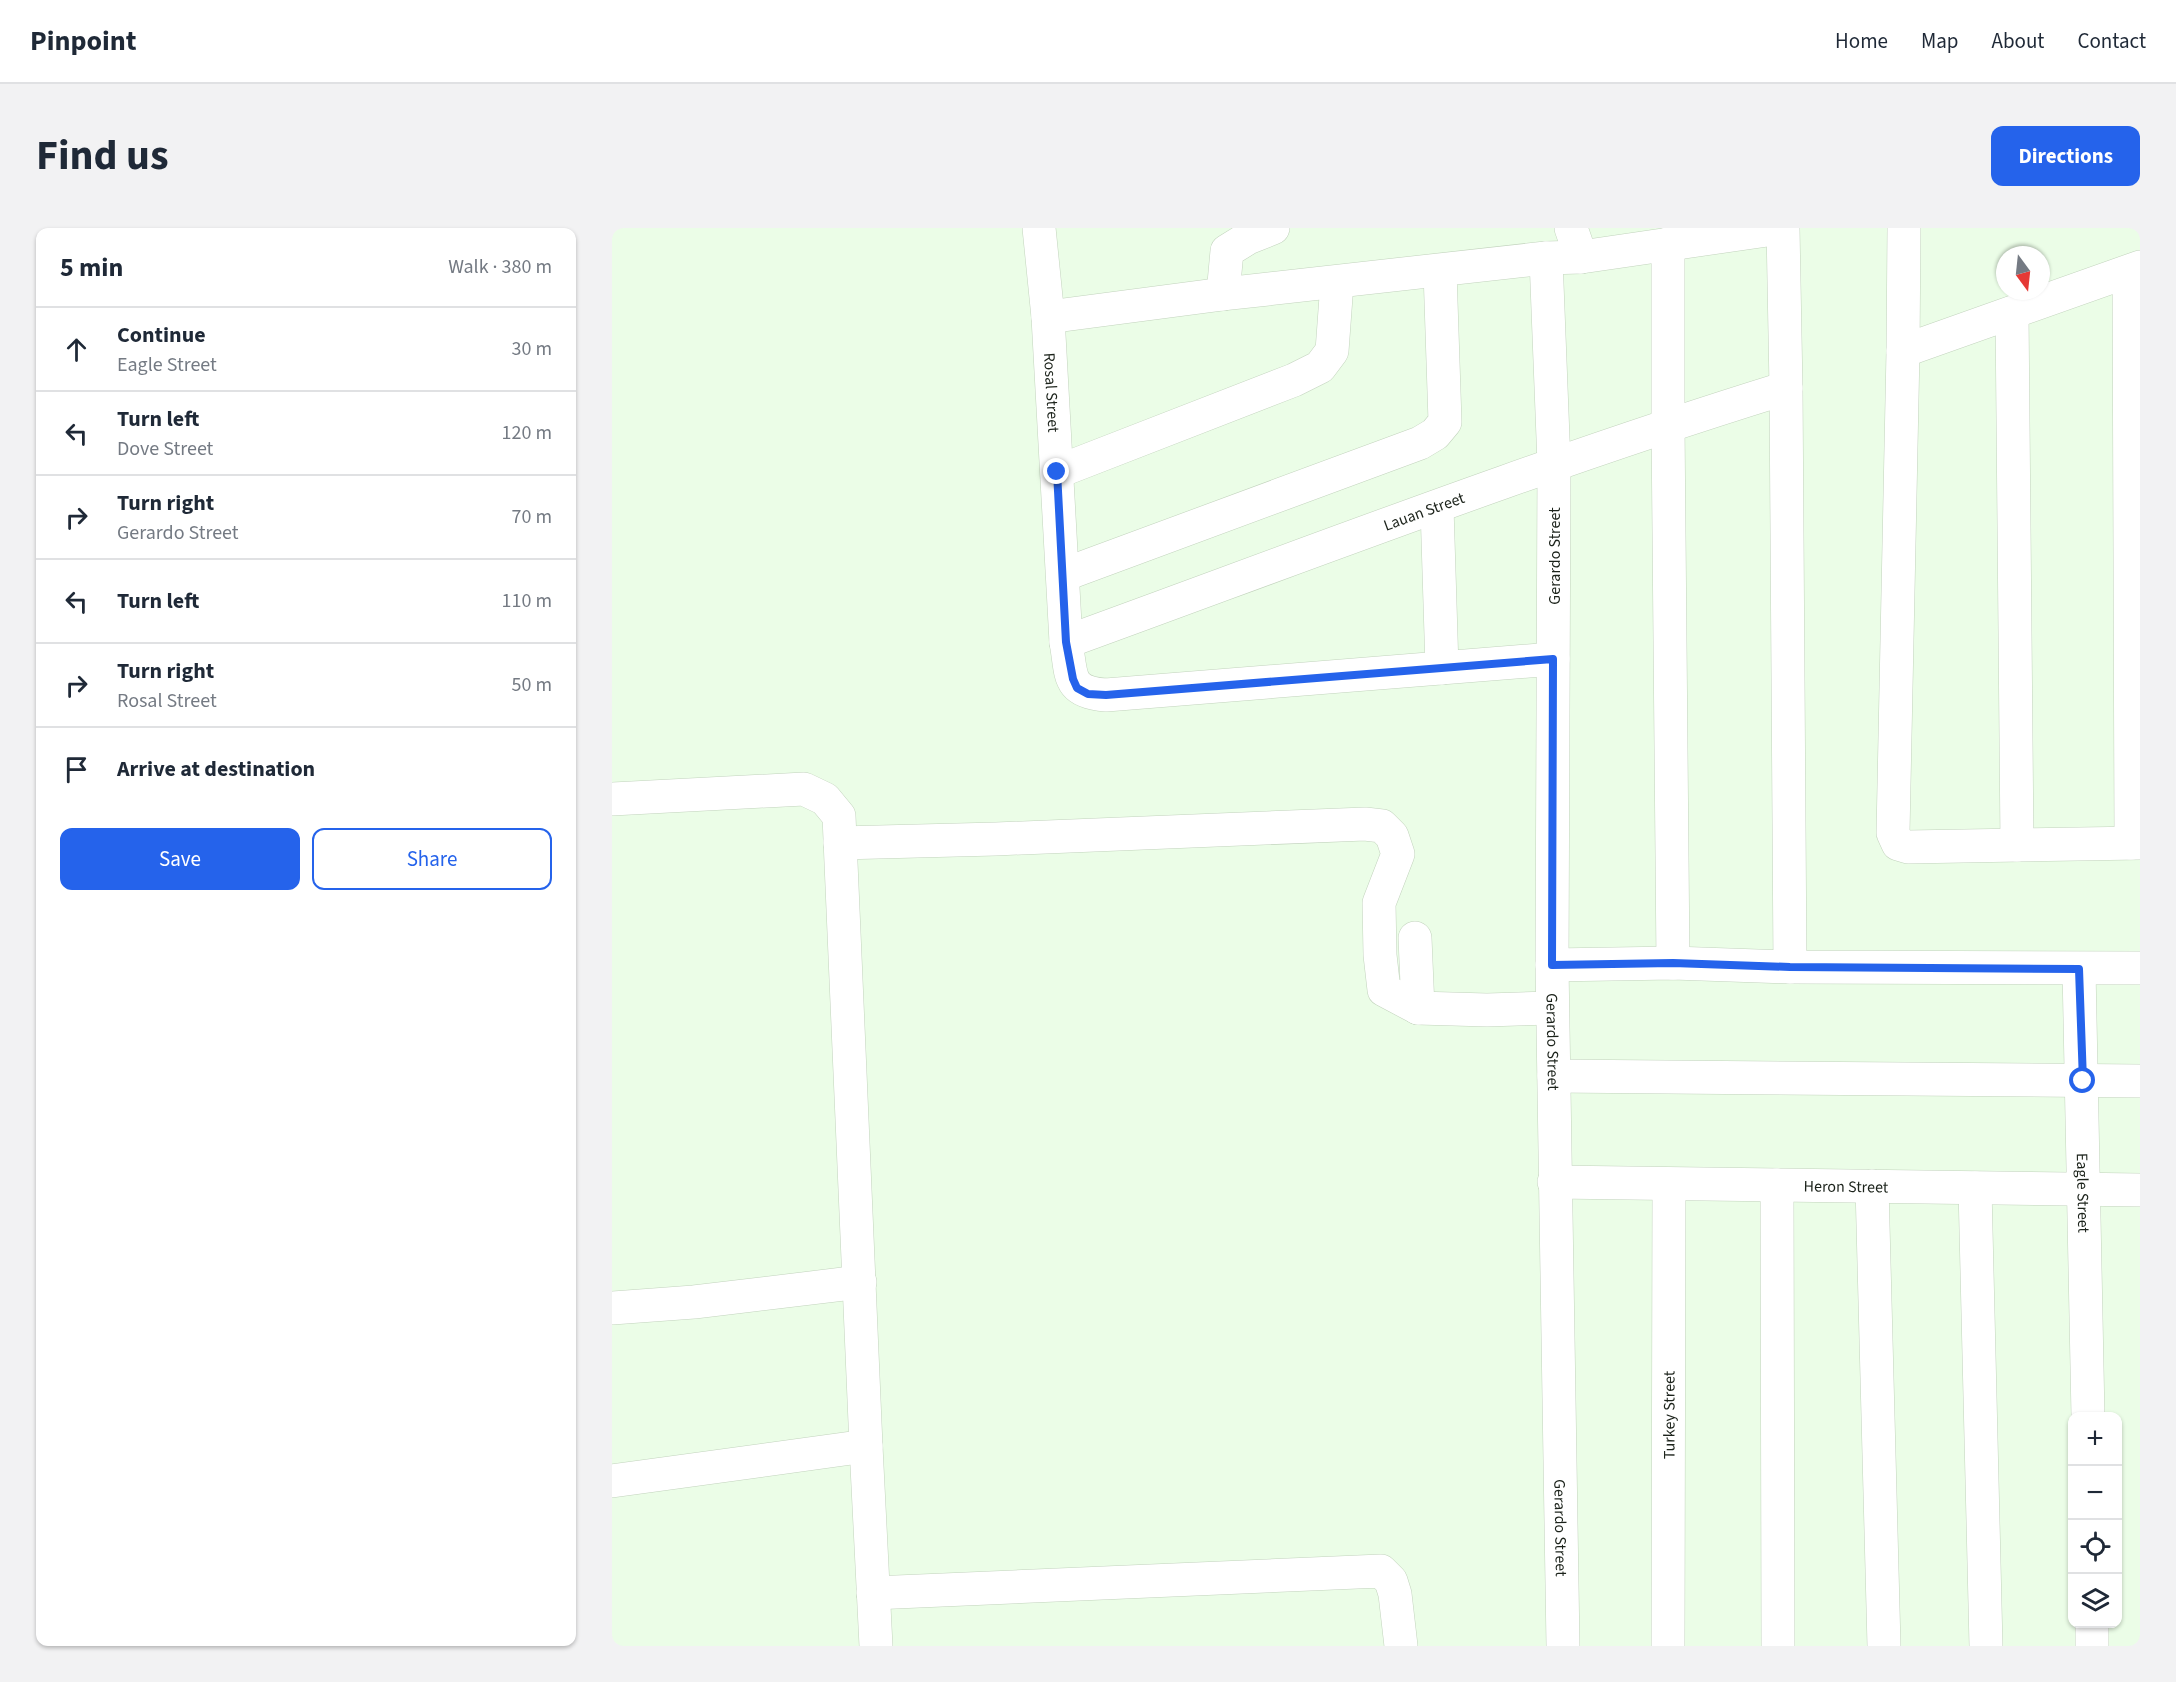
<!DOCTYPE html>
<html lang="en">
<head>
<meta charset="utf-8">
<style>
  :root { --surface:#fff; --page:#f2f2f3; --text:#1f2937; --muted:#747a83; --line:#e0e1e3; --accent:#2563eb }
  body { margin:0; font-family:"Source Sans 3",sans-serif; background:var(--page); color:var(--text) }
  .controls { position:absolute; right:18px; bottom:18px; display:grid; overflow:hidden; border-radius:12px; box-shadow:0 2px 4px #0004 }
  .controls button { width:54px; height:54px; display:grid; place-items:center; padding:0; border:0; border-bottom:2px solid var(--line); background:var(--surface); color:var(--text); font:30px sans-serif }
  .compass { position:absolute; left:1384px; top:18px; width:54px; height:54px; border-radius:50%; background:var(--surface); box-shadow:0 2px 4px #0004; rotate:165deg }
  .stop { position:absolute; width:18px; height:18px; margin:-14px; border:4px solid #2563eb; border-radius:50%; background:#fff }
  .stop.end { background:#2563eb; border-color:#fff; box-shadow:0 2px 6px #0008 }
  .list { margin:0; padding:0; list-style:none }
  h2 { display:flex; justify-content:space-between; align-items:center; height:78px; margin:0; padding:0 24px; font-size:26px }
  h2 small { font-size:20px; font-weight:400; color:var(--muted) }
  .list li { display:grid; grid-template-columns:39px 1fr auto; gap:18px; align-items:center; box-sizing:border-box; height:84px; padding:0 24px; border-top:2px solid var(--line) }
  .list b { display:block; font-size:22px; white-space:nowrap }
  .list p { margin:0; font-size:20px; white-space:nowrap; color:var(--muted) }
  .list em { font-size:20px; font-style:normal; color:var(--muted) }
  .actions { display:flex; gap:12px; padding:18px 24px }
  .actions a { flex:1; padding:14px 0; border:2px solid var(--accent); border-radius:12px; text-align:center; font-size:21px; color:var(--accent) }
  .actions .main { background:var(--accent); color:#fff }
  .icon { flex:none; width:33px; height:33px; fill:none; stroke:currentColor; stroke-width:2; stroke-linecap:round; stroke-linejoin:round }
  .map { position:relative; flex:none; width:1528px; height:1418px; overflow:hidden; border-radius:12px }
  header { display:flex; align-items:center; gap:36px; box-sizing:border-box; height:84px; padding:0 30px; background:var(--surface); border-bottom:2px solid var(--line) }
  header strong { font-size:28px }
  nav { display:flex; gap:33px; margin-inline-start:auto; font-size:21px }
  .intro { display:flex; align-items:center; justify-content:space-between; box-sizing:border-box; height:144px; padding:0 36px }
  h1 { margin:0; font-size:42px }
  .button { padding:15px 27px; border-radius:12px; background:var(--accent); color:#fff; font-size:21px; font-weight:700 }
  main { display:flex; gap:36px; padding:0 36px }
  aside { flex:1; background:var(--surface); border-radius:12px; box-shadow:0 2px 4px #0004 }
  .map>svg:first-child { display:block }
  .lines { fill:none; stroke-linecap:round; stroke-linejoin:round }
  .minor-casing { stroke:#c2d3bd; stroke-width:34 }
  .minor { stroke:#fff; stroke-width:33 }
  .route { stroke:#2563eb; stroke-width:8 }
  .labels { text-anchor:middle; stroke-width:6; stroke-linejoin:round; paint-order:stroke }
  .street-label { font-size:16px; fill:#1b221a; stroke:#fff }
</style>
</head>
<body>
<header>
<strong>Pinpoint</strong>
<nav><a>Home</a><a>Map</a><a>About</a><a>Contact</a></nav>
</header>
<div class="intro"><h1>Find us</h1><a class="button">Directions</a></div>
<main>
<aside>
<h2>5 min<small>Walk · 380 m</small></h2>
<ul class="list">
<li><svg class="icon" aria-label="ahead" viewBox="0 0 24 24"><path d="M12 20V5M6 11l6-6 6 6"/></svg><div><b>Continue</b><p>Eagle Street</p></div><em>30 m</em></li>
<li><svg class="icon" aria-label="left" viewBox="0 0 24 24"><path d="M17 20v-9H6M10 6l-5 5 5 5"/></svg><div><b>Turn left</b><p>Dove Street</p></div><em>120 m</em></li>
<li><svg class="icon" aria-label="right" viewBox="0 0 24 24"><path d="M7 20v-9h11M14 6l5 5-5 5"/></svg><div><b>Turn right</b><p>Gerardo Street</p></div><em>70 m</em></li>
<li><svg class="icon" aria-label="left" viewBox="0 0 24 24"><path d="M17 20v-9H6M10 6l-5 5 5 5"/></svg><div><b>Turn left</b></div><em>110 m</em></li>
<li><svg class="icon" aria-label="right" viewBox="0 0 24 24"><path d="M7 20v-9h11M14 6l5 5-5 5"/></svg><div><b>Turn right</b><p>Rosal Street</p></div><em>50 m</em></li>
<li><svg class="icon" aria-label="arrive" viewBox="0 0 24 24"><path d="M6 21V4h12l-3 4 3 4H6"/></svg><div><b>Arrive at destination</b></div></li>
</ul>
<div class="actions"><a class="main">Save</a><a>Share</a></div>
</aside>
<div class="map">
<svg width="1528" height="1418" viewBox="0 0 1528 1418">
  <rect width="100%" height="100%" fill="#ebfde7"/>
  <g class="lines">
    <!-- minor casing -->
    <g class="minor-casing">
      <g id="minor">
        <path id="s1" d="M427 0 436 89 454 414C460 447 454 464 494 467L941 431"/>
        <path d="M959 0 969 29"/>
        <path d="M1171 0 1174 160 1178 739"/>
        <path d="M1292 0 1291 123 1281 605 1286 616 1296 619 1528 615"/>
        <path d="M1056 16V197L1061 735"/>
        <path id="s2" d="M934 30 942 236 940 737 951 1418"/>
        <path d="M1517 44 1519 615"/>
        <path d="M611 66 615 23 636 10 661 0"/>
        <path d="M1400 85 1405 617"/>
        <path d="M436 89 611 66 934 30 969 29 1168 0"/>
        <path d="M1291 123 1528 39"/>
        <path d="M445 244 682 152 708 139 720 123 725 55"/>
        <path d="M825 279 830 440"/>
        <path d="M451 347 808 215 823 206 833 194 828 43"/>
        <path id="s3" d="M454 414C693 327 931 235 1174 160"/>
        <path d="M0 571 192 561 213 571 227 588 254 1218 264 1418"/>
        <path d="M228 615 384 611 753 596 770 598 780 608 786 626 767 675 768 727 772 762 806 780 875 782 940 780"/>
        <path d="M803 710 806 780"/>
        <path d="M940 737 1061 735 1178 739 1528 740"/>
        <path id="s4" d="M1467 741 1476 1188"/>
        <path d="M942 848 1528 853"/>
        <path id="s5" d="M942 954 1528 962"/>
        <path d="M1165 957 1166 1418"/>
        <path d="M1260 958 1272 1418"/>
        <path d="M1363 960 1374 1418"/>
        <path d="M0 1080 82 1074 248 1054"/>
        <path d="M0 1253 254 1218"/>
        <path d="M261 1365 769 1343 779 1353 783 1366 789 1418"/>
        <path d="M1480 1396V1418"/>
        <path id="s6" d="M1056 1418 1057 956"/>
      </g>
    </g>
    <!-- minor -->
    <use href="#minor" class="minor"/>
  </g>
  <g class="lines">
    <!-- route -->
    <path class="route" d="M445 244 454 414 461 451 465 460 476 466 494 467 941 431 940 737 1061 735 1178 739 1467 741 1471 853"/>
  </g>
  <g class="labels">
    <!-- street labels -->
    <g class="street-label">
      <text dy="6" stroke="none"><textPath href="#s1" startOffset="165">Rosal Street</textPath></text>
      <text dy="6" stroke="none"><textPath href="#s3" startOffset="381">Lauan Street</textPath></text>
      <text transform="translate(942 328) rotate(-90)" y="6">Gerardo Street</text>
      <text dy="6" stroke="none"><textPath href="#s2" startOffset="784">Gerardo Street</textPath></text>
      <text dy="6" stroke="none"><textPath href="#s5" startOffset="292">Heron Street</textPath></text>
      <text dy="6" stroke="none"><textPath href="#s4" startOffset="224">Eagle Street</textPath></text>
      <text dy="6" stroke="none"><textPath href="#s6" startOffset="231">Turkey Street</textPath></text>
      <text dy="6" stroke="none"><textPath href="#s2" startOffset="1270">Gerardo Street</textPath></text>
    </g>
  </g>
</svg>
<div class="controls">
<button>+</button>
<button>−</button>
<button><svg class="icon" aria-label="locate" viewBox="0 0 24 24"><circle cx="12" cy="12" r="6"/><path d="M12 2v4M12 18v4M2 12h4M18 12h4"/></svg></button>
<button><svg class="icon" aria-label="layers" viewBox="0 0 24 24"><path d="M12 4l9 5-9 5-9-5zM3 14l9 5 9-5"/></svg></button>
</div>
<svg class="compass" viewBox="-18 -18 36 36"><path d="M0-13l5 13h-10z" fill="#e53935"/><path d="M0 13l5-13h-10z" fill="#747a83"/></svg>
<div class="stop" style="left:1471px;top:853px"></div>
<div class="stop end" style="left:445px;top:244px"></div>
</div>
</main>
</body>
</html>
